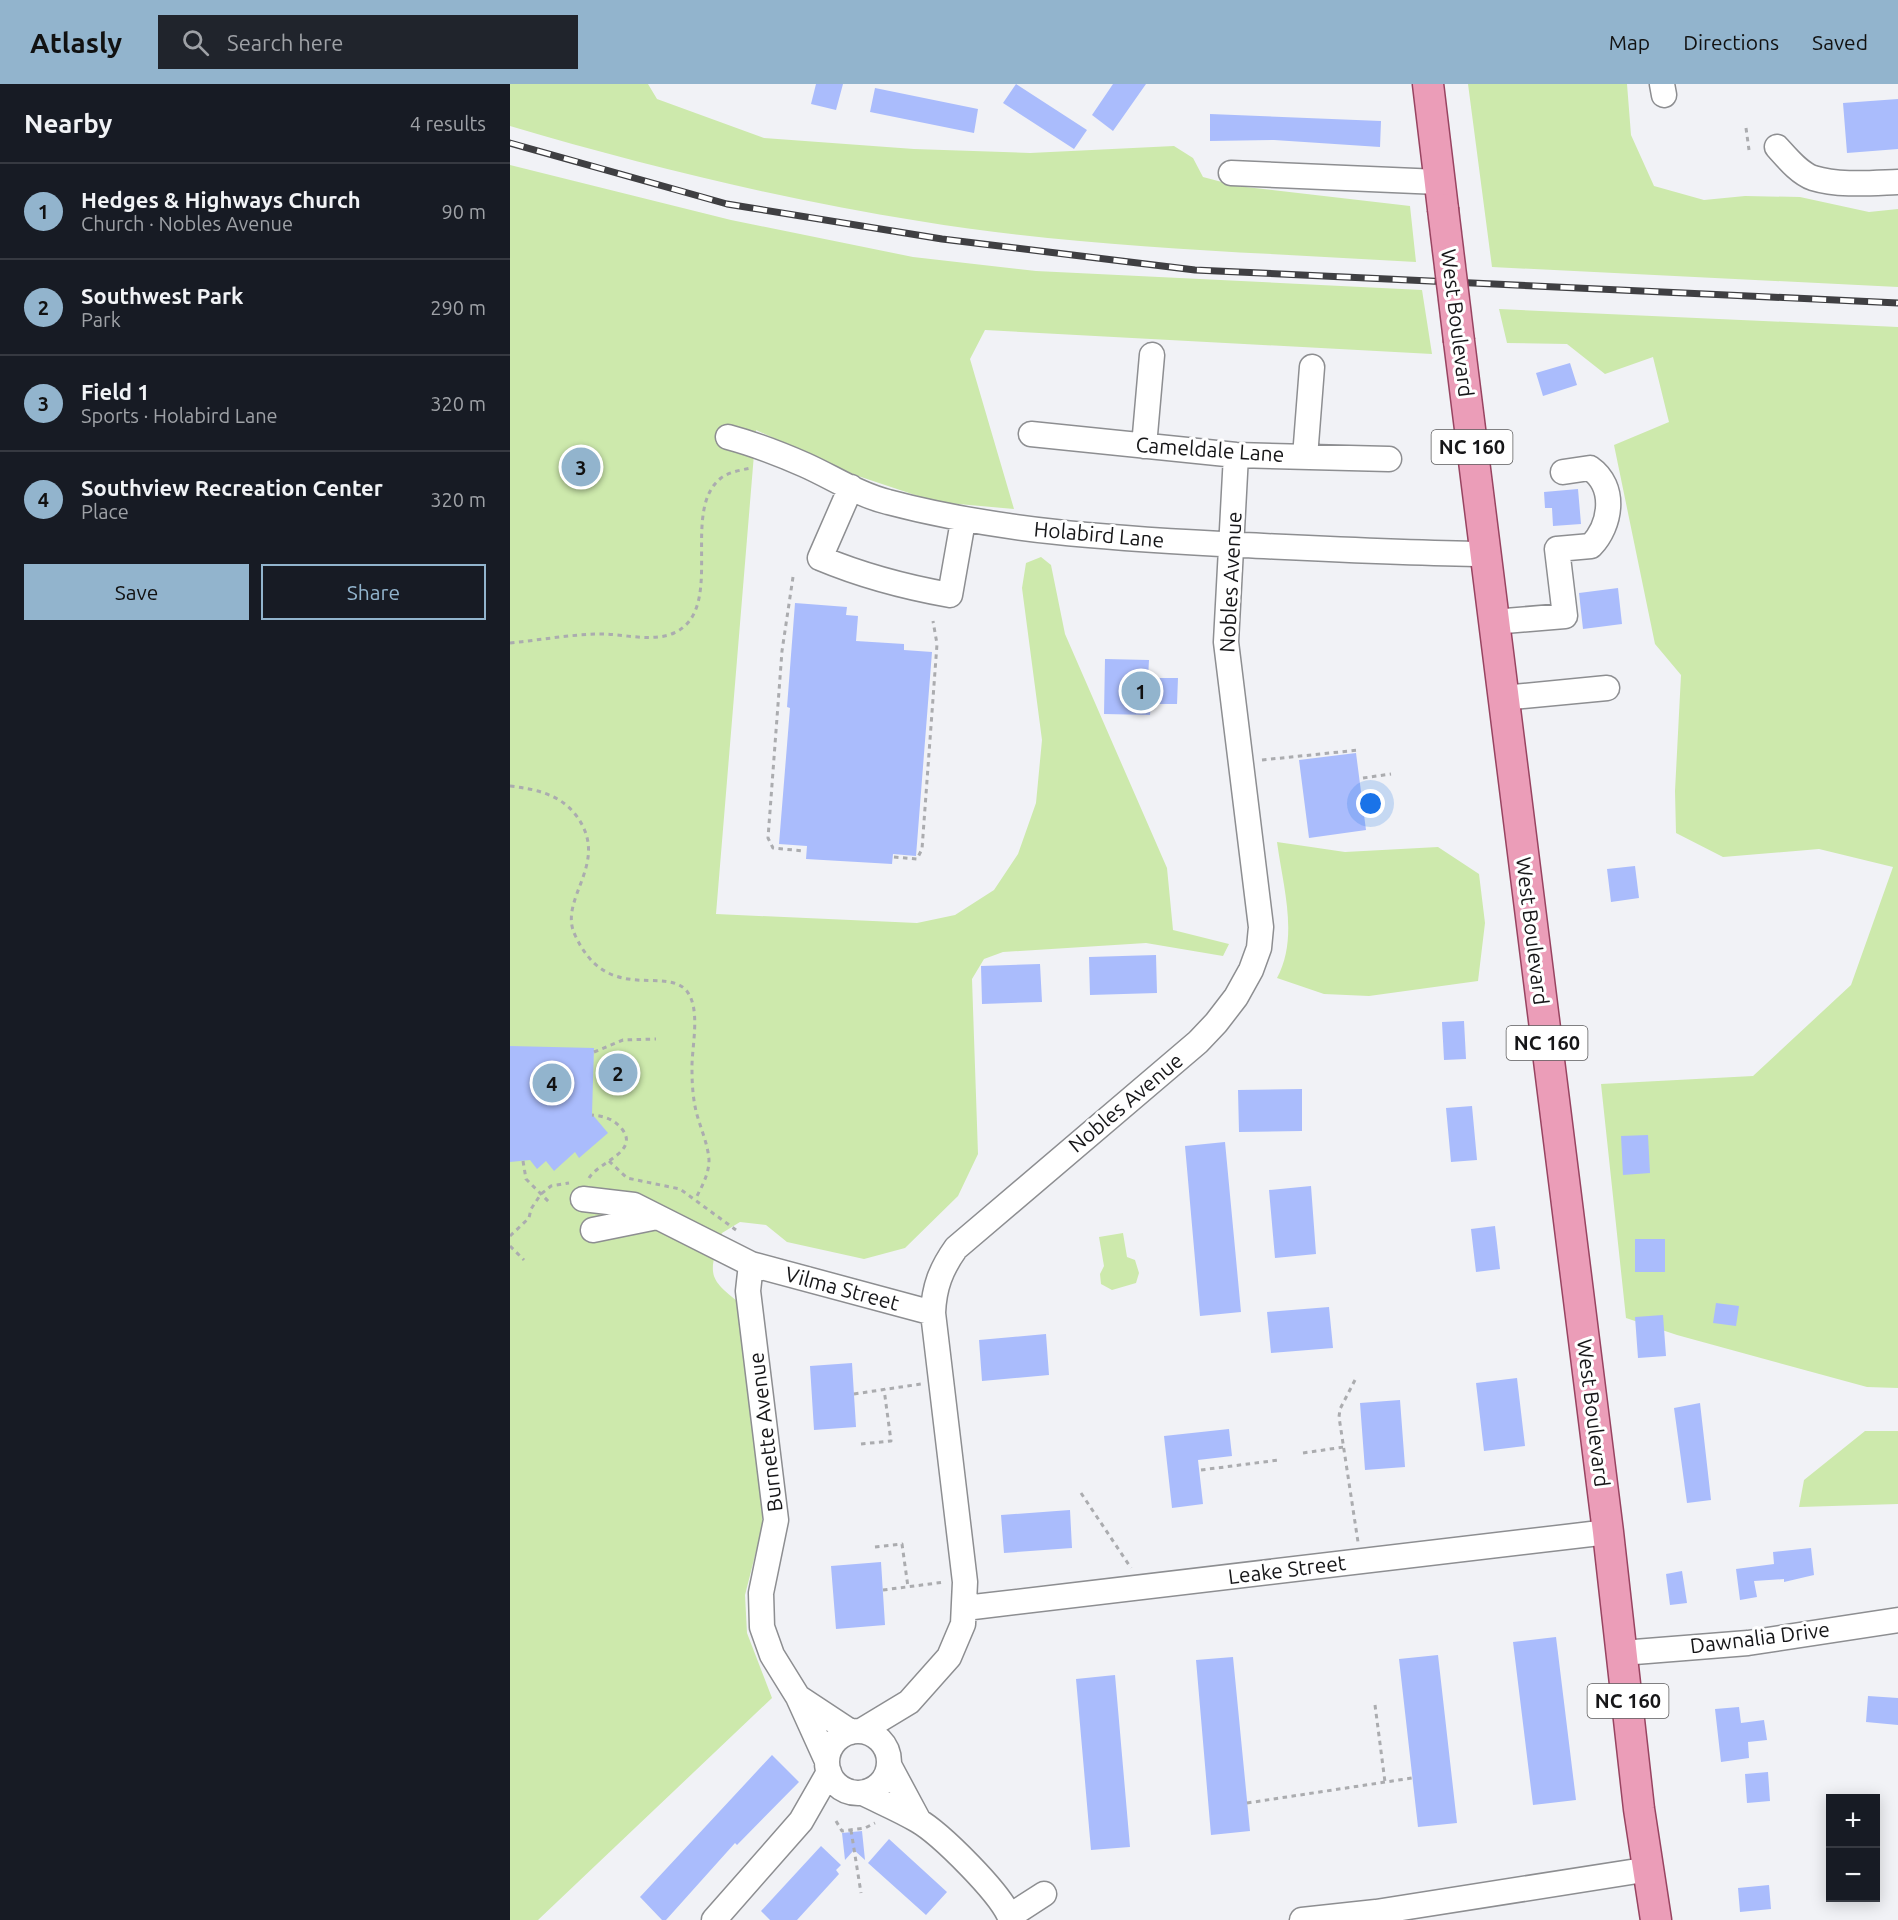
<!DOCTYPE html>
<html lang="en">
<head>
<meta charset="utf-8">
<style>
  :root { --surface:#171b24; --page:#20242c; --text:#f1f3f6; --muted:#9ea1a6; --line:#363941; --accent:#92b4cd }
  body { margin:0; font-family:Ubuntu,sans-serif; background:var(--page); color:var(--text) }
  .controls { position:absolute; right:18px; bottom:18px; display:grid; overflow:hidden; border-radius:0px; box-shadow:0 3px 15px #0003 }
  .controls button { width:54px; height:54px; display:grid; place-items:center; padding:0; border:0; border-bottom:2px solid var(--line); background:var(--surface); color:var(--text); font:30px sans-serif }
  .you { position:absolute; left:861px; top:720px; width:21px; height:21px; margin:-15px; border:4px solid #fff; border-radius:50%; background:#1a73e8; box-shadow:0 0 0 9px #1a73e833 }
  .badge { display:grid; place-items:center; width:39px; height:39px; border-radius:50%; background:var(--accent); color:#111; font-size:20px; font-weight:700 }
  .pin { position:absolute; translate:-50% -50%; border:3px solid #fff; box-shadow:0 2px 6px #0006 }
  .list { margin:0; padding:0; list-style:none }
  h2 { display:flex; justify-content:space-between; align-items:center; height:78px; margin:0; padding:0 24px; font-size:26px }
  h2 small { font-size:20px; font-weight:400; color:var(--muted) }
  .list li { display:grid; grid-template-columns:39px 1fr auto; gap:18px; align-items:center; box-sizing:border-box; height:96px; padding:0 24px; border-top:2px solid var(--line) }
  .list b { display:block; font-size:22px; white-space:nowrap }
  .list p { margin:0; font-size:20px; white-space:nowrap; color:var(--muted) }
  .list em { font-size:20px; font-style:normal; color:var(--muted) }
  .actions { display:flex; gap:12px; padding:18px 24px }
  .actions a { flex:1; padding:14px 0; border:2px solid var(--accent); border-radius:0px; text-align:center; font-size:21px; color:var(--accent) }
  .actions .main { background:var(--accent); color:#111 }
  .icon { flex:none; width:33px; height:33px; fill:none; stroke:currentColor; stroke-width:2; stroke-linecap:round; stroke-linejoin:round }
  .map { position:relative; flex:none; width:1388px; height:1836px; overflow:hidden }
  header { display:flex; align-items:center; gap:36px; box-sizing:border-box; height:84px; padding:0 30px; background:var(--accent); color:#111 }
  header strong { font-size:28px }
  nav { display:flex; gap:33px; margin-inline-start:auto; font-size:21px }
  .search { width:420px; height:54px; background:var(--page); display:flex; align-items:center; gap:15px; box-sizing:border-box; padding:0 21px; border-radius:0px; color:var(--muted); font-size:22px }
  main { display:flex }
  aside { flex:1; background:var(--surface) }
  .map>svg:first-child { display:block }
  .green { fill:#cde9ac }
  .building { fill:#aabcfc }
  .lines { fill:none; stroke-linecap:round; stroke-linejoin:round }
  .minor-casing { stroke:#8d8e91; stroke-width:27 }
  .major-casing { stroke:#984461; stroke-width:33 }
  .path { stroke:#abacaf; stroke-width:3; stroke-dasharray:4.5 4.5; stroke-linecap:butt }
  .minor { stroke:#fff; stroke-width:24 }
  .major { stroke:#eb9db8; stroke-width:30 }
  .rail-casing { stroke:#3f3f42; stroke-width:7 }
  .rail { stroke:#fff; stroke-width:4.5; stroke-dasharray:14; stroke-linecap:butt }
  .major-bridge-casing { stroke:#984461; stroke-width:33; stroke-linecap:butt }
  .major-bridge { stroke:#eb9db8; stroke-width:30 }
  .labels { text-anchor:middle; stroke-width:6; stroke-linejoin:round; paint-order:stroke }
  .shield { fill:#fff; stroke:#5c5c5d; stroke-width:1.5 }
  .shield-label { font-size:20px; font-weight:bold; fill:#161618 }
  .street-label { font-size:21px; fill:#161618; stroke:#fff }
</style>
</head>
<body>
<header>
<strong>Atlasly</strong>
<div class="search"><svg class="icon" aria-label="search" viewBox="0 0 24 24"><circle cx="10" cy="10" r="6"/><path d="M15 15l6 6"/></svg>Search here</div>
<nav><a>Map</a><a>Directions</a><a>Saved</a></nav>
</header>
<main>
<aside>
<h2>Nearby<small>4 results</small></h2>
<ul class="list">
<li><span class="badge">1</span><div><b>Hedges &amp; Highways Church</b><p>Church · Nobles Avenue</p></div><em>90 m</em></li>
<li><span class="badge">2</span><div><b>Southwest Park</b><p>Park</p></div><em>290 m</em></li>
<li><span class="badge">3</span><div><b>Field 1</b><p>Sports · Holabird Lane</p></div><em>320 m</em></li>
<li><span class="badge">4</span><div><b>Southview Recreation Center</b><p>Place</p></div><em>320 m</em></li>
</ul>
<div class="actions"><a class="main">Save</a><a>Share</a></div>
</aside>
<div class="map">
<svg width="1388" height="1836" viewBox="0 0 1388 1836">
  <rect width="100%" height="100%" fill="#f1f2f6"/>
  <!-- green -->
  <path class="green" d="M0 0H138L147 15 254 54 404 65 520 69 664 62 683 74 693 93 727 102 900 122 906 178C741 168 573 164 409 137 271 115 135 82 0 42Z
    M958 0H1117L1121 51 1144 102 1194 116 1235 112 1290 113 1359 128 1388 125V203L982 183Z
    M0 81 221 136 403 173 526 187 912 206 922 270 475 246 460 275 504 425 426 418 345 391 246 346 206 830 407 839 445 831 484 806 508 770 526 719 532 656 512 504 516 479 531 473 541 481 555 550 657 784 663 846 719 860 713 872 636 859 493 868 474 875 462 895 468 1070 448 1112 395 1164 354 1175 277 1158 256 1141 230 1138 212 1149C198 1190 197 1194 231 1220L253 1440 235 1511 237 1549 262 1614 28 1836H0Z
    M989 225 1388 243V1304L1357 1303 1167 1251 1116 1234 1091 1000 1243 992 1341 901 1383 783 1309 765 1213 773 1166 749 1165 707 1171 591 1145 560 1104 361 1159 338 1143 273 1095 290 1057 260 997 259Z
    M767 758 835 768 928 763 969 790 975 839 968 897 859 912 814 910 767 894C789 853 773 803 767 758Z
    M613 1149 617 1173 625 1176 629 1189 626 1199 602 1206 591 1200 590 1190 594 1182 589 1153Z
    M1355 1347H1388V1420L1289 1423 1294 1396Z"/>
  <!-- building -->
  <path class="building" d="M306 0H333L326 26 301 20Z
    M506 0 577 46 564 65 493 19Z
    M603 0H636L603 47 582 31Z
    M365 4 468 25 464 49 360 28Z
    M1388 15V65L1337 69 1333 19Z
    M700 30 871 37 870 63 764 56 700 57Z
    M1060 279 1067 301 1033 312 1026 289Z
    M1068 405 1071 440 1043 442 1042 424H1035L1034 408Z
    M1108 504 1112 540 1073 545 1069 509Z
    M285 519 337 523 336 531 348 532 346 557 394 560V566L422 568 406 772 383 770 382 780 296 775 297 762 269 760 280 624 277 623Z
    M595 575 639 576 638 594H668L667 620H641L640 631 594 630Z
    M846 669 856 746 799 754 789 676Z
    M1125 782 1129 814 1101 818 1097 785Z
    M646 871 647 909 580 911 579 873Z
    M530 880 532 918 472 920 471 882Z
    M954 937 956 975 934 976 932 938Z
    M0 962 84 964 82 1030 98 1049 69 1074 65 1068 44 1087 36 1077 27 1085 20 1076 0 1078Z
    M792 1005V1047L729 1048 728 1006Z
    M962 1022 967 1076 941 1078 936 1024Z
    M1138 1051 1140 1089 1113 1091 1111 1052Z
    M715 1058 731 1228 690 1232 675 1062Z
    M801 1102 806 1170 765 1174 759 1106Z
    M985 1142 990 1185 966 1188 961 1145Z
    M1125 1155H1155V1188H1125Z
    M1206 1219 1229 1222 1226 1242 1203 1239Z
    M819 1223 823 1264 761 1269 757 1228Z
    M1153 1231 1156 1272 1128 1274 1125 1233Z
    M536 1250 539 1291 472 1297 469 1256Z
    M342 1279 346 1343 304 1346 300 1282Z
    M1007 1294 1015 1362 974 1367 966 1299Z
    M890 1316 895 1383 855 1386 850 1319Z
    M1190 1319 1201 1416 1177 1419 1164 1324Z
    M719 1345 722 1372 688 1376 693 1420 662 1424 654 1352Z
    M560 1426 562 1464 494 1469 491 1431Z
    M1301 1464 1304 1491 1274 1498V1495L1244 1497 1247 1513 1230 1516 1226 1485 1264 1480 1263 1468Z
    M371 1478 375 1541 326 1545 321 1482Z
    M1172 1487 1177 1519 1160 1521 1156 1490Z
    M1046 1553 1066 1716 1023 1721 1003 1558Z
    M928 1571 947 1739 908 1743 889 1575Z
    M723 1573 740 1747 701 1751 686 1576Z
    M605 1591 620 1763 581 1766 566 1595Z
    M1358 1612 1388 1614V1641L1356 1638Z
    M1229 1623 1231 1639 1254 1636 1257 1656 1238 1658 1239 1674 1211 1678 1205 1625Z
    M262 1671 289 1698 227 1761 225 1759 156 1836H152L130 1813Z
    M1258 1688 1260 1717 1237 1719 1235 1690Z
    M352 1747 355 1776 344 1766 335 1776 332 1749Z
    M379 1755 437 1808 416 1831 358 1779Z
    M311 1762 331 1781 326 1786 329 1790 287 1836H260L251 1827Z
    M1259 1801 1261 1825 1230 1828 1228 1804Z"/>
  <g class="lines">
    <!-- minor casing -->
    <g class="minor-casing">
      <path id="minor" d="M1152 0 1154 11
        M1267 63C1277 74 1289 89 1303 94 1329 102 1361 99 1388 98
        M721 89 929 98
        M521 350 726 371 879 375
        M218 353C244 360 270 370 295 381 322 393 349 411 378 418 487 447 599 454 711 460 799 464 887 469 975 470
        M634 362 642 271
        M795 373 802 283
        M341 403 310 474C353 492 395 503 440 511L453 437
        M983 538 1055 532 1047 465 1081 462C1101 441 1107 403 1080 384L1053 388
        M993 614 1097 604
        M73 1115 124 1121 241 1180 423 1229
        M83 1146 147 1133
        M241 1180 238 1207 266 1436 251 1509 252 1543 262 1571 288 1613 317 1677
        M455 1524 1098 1448
        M1112 1569 1238 1559 1388 1536
        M288 1613 341 1648
        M351 1647 399 1618 439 1573 453 1540 455 1498 423 1229C424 1203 431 1185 446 1164L688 958 706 939 726 913 741 886 749 864 751 843 716 558 726 371
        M317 1678a31 31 0 1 1 62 0a31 31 0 1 1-62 0Z
        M379 1681 409 1737
        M353 1709C371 1718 390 1726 407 1736 430 1749 493 1811 501 1836
        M500 1832 534 1810
        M204 1836 291 1737 319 1688
        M792 1836 866 1828 1140 1785"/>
    </g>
    <!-- major casing -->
    <g class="major-casing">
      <path id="major" d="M918 0 933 125
        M949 257 1098 1448 1129 1725 1146 1836"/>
    </g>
    <!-- path -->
    <path class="path" d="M1236 44 1239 66
      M283 493 272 567 258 754 263 764 294 767
      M0 559C29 556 58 551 86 550 111 549 141 559 164 549 217 525 169 427 211 394 219 388 231 386 241 384
      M752 676 849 666
      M853 694 881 690
      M0 702C25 705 49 710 65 730 103 778 47 814 65 851 97 921 153 882 176 906 192 925 181 964 182 987 182 1000 183 1014 186 1027 190 1043 198 1060 199 1076 199 1090 192 1102 186 1114
      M384 773 407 775 412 765 427 560 423 537
      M84 968 113 956 146 955
      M13 1077 16 1095 39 1118
      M99 1077 117 1094 170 1105 226 1146
      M79 1094C88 1078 130 1068 112 1045 104 1035 94 1032 82 1031
      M0 1152 19 1134 21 1125 31 1110 41 1102 59 1099
      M0 1162 14 1176
      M845 1296 830 1325 829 1333 848 1458
      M344 1310 411 1300
      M351 1360 381 1357 374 1305
      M793 1369 834 1363
      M691 1386 769 1376
      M571 1409 621 1484
      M365 1463 392 1460 398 1503
      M373 1506 435 1498
      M865 1621 875 1698
      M737 1719 902 1694
      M326 1737 332 1747 355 1744 365 1739
      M341 1746 351 1809"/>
    <!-- minor -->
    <use href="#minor" class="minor"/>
    <!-- major -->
    <use href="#major" class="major"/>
    <!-- rail casing -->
    <g class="rail-casing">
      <path id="rail" d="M0 59 217 120 432 155 685 186 1388 219"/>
    </g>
    <!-- rail -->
    <use href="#rail" class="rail"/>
    <!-- major-bridge casing -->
    <g class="major-bridge-casing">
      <path id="major-bridge" d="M933 125 949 257"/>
    </g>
    <!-- major-bridge -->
    <use href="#major-bridge" class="major-bridge"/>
  </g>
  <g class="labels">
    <!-- shield labels -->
    <g class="shield">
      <rect x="921.5" y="346" width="81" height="34" rx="4.5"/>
      <rect x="996.5" y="942" width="81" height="34" rx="4.5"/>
      <rect x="1077.5" y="1600" width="81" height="34" rx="4.5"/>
    </g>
    <g class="shield-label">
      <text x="962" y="370">NC 160</text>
      <text x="1037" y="966">NC 160</text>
      <text x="1118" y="1624">NC 160</text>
    </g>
    <!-- street labels -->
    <g class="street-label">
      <text transform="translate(947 239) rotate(83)" y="7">West Boulevard</text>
      <text transform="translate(700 366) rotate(4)" y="7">Cameldale Lane</text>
      <text transform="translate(589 451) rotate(5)" y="7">Holabird Lane</text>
      <text transform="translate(721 498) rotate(-87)" y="7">Nobles Avenue</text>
      <text transform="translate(1022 847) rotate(83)" y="7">West Boulevard</text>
      <text transform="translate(616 1019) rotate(-40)" y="7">Nobles Avenue</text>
      <text transform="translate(332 1205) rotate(15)" y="7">Vilma Street</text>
      <text transform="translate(1083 1329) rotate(83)" y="7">West Boulevard</text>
      <text transform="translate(256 1348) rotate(-97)" y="7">Burnette Avenue</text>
      <text transform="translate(777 1486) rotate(-7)" y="7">Leake Street</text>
      <text transform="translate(1250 1554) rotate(-7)" y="7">Dawnalia Drive</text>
    </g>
  </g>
</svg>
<div class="controls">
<button>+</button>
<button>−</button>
</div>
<div class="you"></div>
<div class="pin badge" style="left:631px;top:607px">1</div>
<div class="pin badge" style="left:108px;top:989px">2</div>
<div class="pin badge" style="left:71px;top:383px">3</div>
<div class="pin badge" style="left:42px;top:999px">4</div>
</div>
</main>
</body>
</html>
